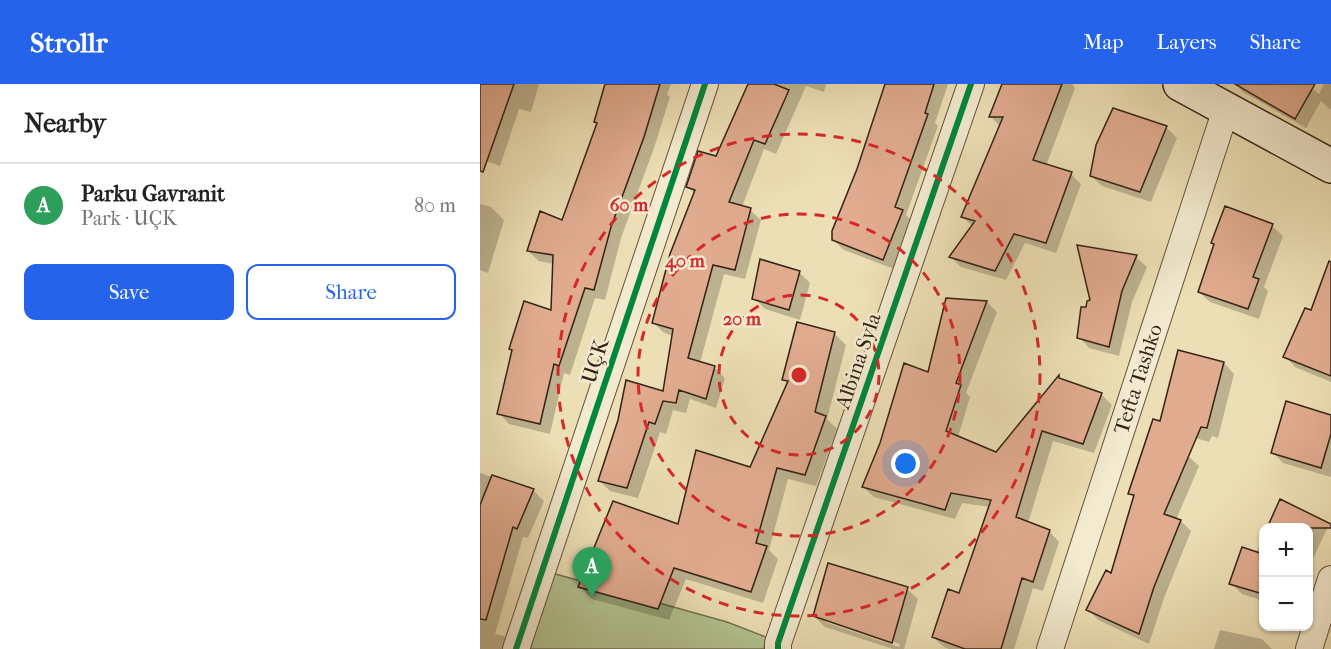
<!DOCTYPE html>
<html lang="en">
<head>
<meta charset="utf-8">
<style>
  :root { --surface:#fff; --page:#f2f2f2; --text:#222; --muted:#767676; --line:#e0e0e0; --accent:#2563eb }
  body { margin:0; font-family:"IM FELL French Canon",serif; background:var(--page); color:var(--text) }
  .controls { position:absolute; right:18px; bottom:18px; display:grid; overflow:hidden; border-radius:12px; box-shadow:0 2px 4px #0004 }
  .controls button { width:54px; height:54px; display:grid; place-items:center; padding:0; border:0; border-bottom:2px solid var(--line); background:var(--surface); color:var(--text); font:30px sans-serif }
  .you { position:absolute; left:426px; top:380px; width:21px; height:21px; margin:-15px; border:4px solid #fff; border-radius:50%; background:#1a73e8; box-shadow:0 0 0 9px #1a73e833 }
  .badge { display:grid; place-items:center; width:39px; height:39px; border-radius:50%; background:var(--accent); color:#fff; font-size:20px; font-weight:700 }
  .pin { position:absolute; translate:-50% -50px; filter:drop-shadow(0 2px 3px #0008) }
  .pin::after { content:''; position:absolute; top:32px; width:21px; height:18px; background:inherit; clip-path:polygon(0 0,100% 0,50% 100%) }
  .list { margin:0; padding:0; list-style:none }
  h2 { display:flex; justify-content:space-between; align-items:center; height:78px; margin:0; padding:0 24px; font-size:26px }
  h2 small { font-size:20px; font-weight:400; color:var(--muted) }
  .list li { display:grid; grid-template-columns:39px 1fr auto; gap:18px; align-items:center; box-sizing:border-box; height:84px; padding:0 24px; border-top:2px solid var(--line) }
  .list b { display:block; font-size:22px; white-space:nowrap }
  .list p { margin:0; font-size:20px; white-space:nowrap; color:var(--muted) }
  .list em { font-size:20px; font-style:normal; color:var(--muted) }
  .actions { display:flex; gap:12px; padding:18px 24px }
  .actions a { flex:1; padding:14px 0; border:2px solid var(--accent); border-radius:12px; text-align:center; font-size:21px; color:var(--accent) }
  .actions .main { background:var(--accent); color:#fff }
  .map { position:relative; flex:none; width:851px; height:565px; overflow:hidden }
  header { display:flex; align-items:center; gap:36px; box-sizing:border-box; height:84px; padding:0 30px; background:var(--accent); color:#fff }
  header strong { font-size:28px }
  nav { display:flex; gap:33px; margin-inline-start:auto; font-size:21px }
  main { display:flex }
  aside { flex:1; background:var(--surface) }
  .map>svg:first-child { display:block }
  .green { fill:#b3c391; stroke:#747352; stroke-width:1.5 }
  .shadow { fill:#0003; fill-rule:evenodd }
  .building { fill:#e1ab8f; stroke:#342314; stroke-width:1.5 }
  .lines { fill:none; stroke-linecap:round; stroke-linejoin:round }
  .street-casing { stroke:#62523c; stroke-width:28 }
  .secondary-casing { stroke:#342314; stroke-width:36 }
  .street { stroke:#f3eacf; stroke-width:26 }
  .secondary { stroke:#f3eacf; stroke-width:33 }
  .cycleway-casing { stroke:#f3eacf; stroke-width:10 }
  .cycleway { stroke:#00873e; stroke-width:6 }
  .ring { fill:none; stroke:#d62828; stroke-width:3; stroke-dasharray:10 8 }
  .labels { text-anchor:middle; stroke-width:5; stroke-linejoin:round; paint-order:stroke }
  .street-label { font-size:21px; fill:#342314; stroke:#f3eacf }
  .centre { fill:#d62828; stroke:#f3eacf; stroke-width:3 }
  .ring-label { font-size:18px; text-anchor:middle; font-weight:bold; fill:#d62828; stroke:#f3eacf; stroke-width:5; stroke-linejoin:round; paint-order:stroke }
</style>
</head>
<body>
<header>
<strong>Strollr</strong>
<nav><a>Map</a><a>Layers</a><a>Share</a></nav>
</header>
<main>
<aside>
<h2>Nearby<small></small></h2>
<ul class="list">
<li><span class="badge" style="background:#2e9e5b">A</span><div><b>Parku Gavranit</b><p>Park · UÇK</p></div><em>80 m</em></li>
</ul>
<div class="actions"><a class="main">Save</a><a>Share</a></div>
</aside>
<div class="map">
<svg width="851" height="565" viewBox="0 0 851 565">
  <rect width="100%" height="100%" fill="#eddfb5"/>
  <filter id="stains"><feTurbulence type="fractalNoise" baseFrequency=".00333" numOctaves="4"/><feColorMatrix values="0 0 0 0 .2 0 0 0 0 .09 0 0 0 0 .02 0 0 0 .5 -.17"/></filter>
  <radialGradient id="worn" r=".72"><stop offset=".6" stop-color="#630" stop-opacity="0"/><stop offset="1" stop-color="#630" stop-opacity=".3"/></radialGradient>
  <!-- green -->
  <path class="green" d="M72 489 247 538 286 553 284 565H50Z"/>
  <!-- shadow -->
  <path class="shadow" d="M0 0H59L51 28 39 25 20 82 0 75Z
    M127 0H191L187 10 190 13 174 64 141 154 125 216 115 214 90 291 84 289 70 350 29 340 19 329 33 268 30 265 73 228 74 180 59 177 48 167 83 138 118 40Z
    M270 0H346L344 8 326 2 296 70 284 65 262 123 270 126 281 136 265 195 244 190 220 279 234 283 245 294 236 324 210 315 206 329 193 326 186 350 180 348 158 414 130 407 119 396 184 309 193 252 184 249 174 239 215 110 208 103 237 74Z
    M407 0H468L455 39 458 42 426 131 433 138 414 185 364 166 353 156Z
    M523 0H592L595 4 566 82 591 90 601 100 576 169 545 159 526 196 481 183 471 173 493 143 482 132 521 43 511 33Z
    M755 0H827L839 10 844 0H851V26L841 17 826 44 763 8Z
    M686 43 697 54 671 118 622 102 611 92Z
    M0 120 11 123 24 136 8 189 0 186Z
    M792 142 803 152 784 203 788 207 779 235 730 218 719 208Z
    M599 163 656 173 667 183 652 218 639 272 609 264 599 253 607 224 611 218Z
    M851 177V298L815 283 805 272 831 228Z
    M319 188 330 199 320 236 285 225 274 214Z
    M467 215 507 218 517 228 486 309 490 313 478 353 516 369 579 293 584 298 622 311 632 321 614 369 573 357 548 439 569 447 579 458 563 507 553 504 534 565H469L464 563 453 553 480 511 510 423 482 419 475 435 394 413 383 403 449 290Z
    M354 249 366 261 347 335 357 345 336 402 308 395 289 466 298 475 283 519 206 495 189 536 112 515 100 503 199 442 271 385 308 299 304 295Z
    M744 279 754 290 738 354 732 352 729 358 692 347Z
    M851 332V393L803 379 793 369Z
    M708 372 719 382 696 436 701 437 711 447 684 514 669 560 618 536 608 525 632 491 654 414 650 410Z
    M0 389 53 406 64 417 48 454 43 453 15 550 24 552 35 562 34 565H0Z
    M837 435 847 445 830 481 828 444Z
    M784 453V517L762 510 751 499 776 469Z
    M427 505 438 515 424 565H413L345 543 334 532ZM345 535 420 560 419 563 345 538Z
    M740 546 782 555 792 565H734Z"/>
  <!-- building -->
  <path class="building" d="M0 0H34L3 88 0 87Z
    M125 0H180L164 53 131 143 114 206 105 204 79 282 74 280 60 340 17 330 32 266 29 265 44 217 71 226 73 171 47 167 60 127 82 136 117 39 114 38Z
    M268 0H294L309 6 285 60 274 56 249 118 271 124 255 186 233 181 208 274 235 282 226 315 199 306 196 319 183 317 175 340 169 338 147 404 118 397 138 336 146 296 183 307 193 245 172 239 190 170 215 106 206 103 218 67 236 72Z
    M405 0H454L445 29 448 30 415 123 423 126 403 176 352 156V147L377 85Z
    M522 0H582L553 76 592 88 566 159 534 150 515 187 469 173 495 137 481 133 523 33H509Z
    M755 0H835L815 35Z
    M633 24 687 42 660 108 610 92 616 61Z
    M745 122 793 140 773 193 779 195 768 225 718 208 734 160 731 159Z
    M597 161 657 171 642 207 629 263 597 254 601 223H606L607 217 610 216Z
    M280 175 320 187 309 226 272 215Z
    M849 177 851 178V292L803 273 825 224 831 226Z
    M466 214 507 217 476 299 481 301 466 347 516 368 579 291V294L622 309 603 360 562 347 536 433 570 446 553 498 542 494 521 565H485L452 553 468 505 479 509 511 416 471 409 465 426 382 403 400 359 424 279 448 288Z
    M317 238 355 248 335 328 346 332 325 391 297 384 276 459 287 462 271 508 194 484 178 525 98 503 133 417 198 440 216 366 270 383 308 297 302 296Z
    M698 266 744 278 727 344 721 343 684 430 701 436 674 503 659 550 606 526 626 486 631 489 654 411 648 410 673 335 680 337Z
    M806 317 851 331V350L841 384 791 369Z
    M12 391 54 405 37 445 33 443 6 536 0 535V421Z
    M800 415 851 440V444H787Z
    M762 463 783 470V510L749 500Z
    M348 479 428 503 412 559 333 532Z"/>
  <g class="lines">
    <!-- street casing -->
    <g class="street-casing">
      <path id="street" d="M36 565 225 0
        M298 565V559L491 0
        M570 565 746 25
        M829 565 851 495"/>
    </g>
    <!-- secondary casing -->
    <g class="secondary-casing">
      <path id="secondary" d="M700 0 851 82"/>
    </g>
    <!-- street -->
    <use href="#street" class="street"/>
    <!-- secondary -->
    <use href="#secondary" class="secondary"/>
    <!-- cycleway casing -->
    <g class="cycleway-casing">
      <path id="cycleway" d="M36 565 225 0
        M298 565V559L491 0"/>
    </g>
    <!-- cycleway -->
    <use href="#cycleway" class="cycleway"/>
  </g>
  <!-- distance rings -->
  <g class="ring">
    <circle cx="319" cy="291" r="80"/>
    <circle cx="319" cy="291" r="161"/>
    <circle cx="319" cy="291" r="241"/>
  </g>
  <g class="labels">
    <!-- street labels -->
    <g class="street-label">
      <text transform="translate(115 277) rotate(-72)" y="7">UÇK</text>
      <text transform="translate(378 277) rotate(-71)" y="7">Albina Syla</text>
      <text transform="translate(658 295) rotate(-72)" y="7">Tefta Tashko</text>
    </g>
  </g>
  <circle cx="319" cy="291" r="9" class="centre"/>
  <g class="ring-label">
    <text x="149" y="127">60 m</text>
    <text x="205" y="183">40 m</text>
    <text x="262" y="241">20 m</text>
  </g>
  <rect width="100%" height="100%" filter="url(#stains)"/>
  <rect width="100%" height="100%" fill="url(#worn)"/>
</svg>
<div class="controls">
<button>+</button>
<button>−</button>
</div>
<div class="you"></div>
<div class="pin badge" style="left:112px;top:513px;background:#2e9e5b">A</div>
</div>
</main>
</body>
</html>
